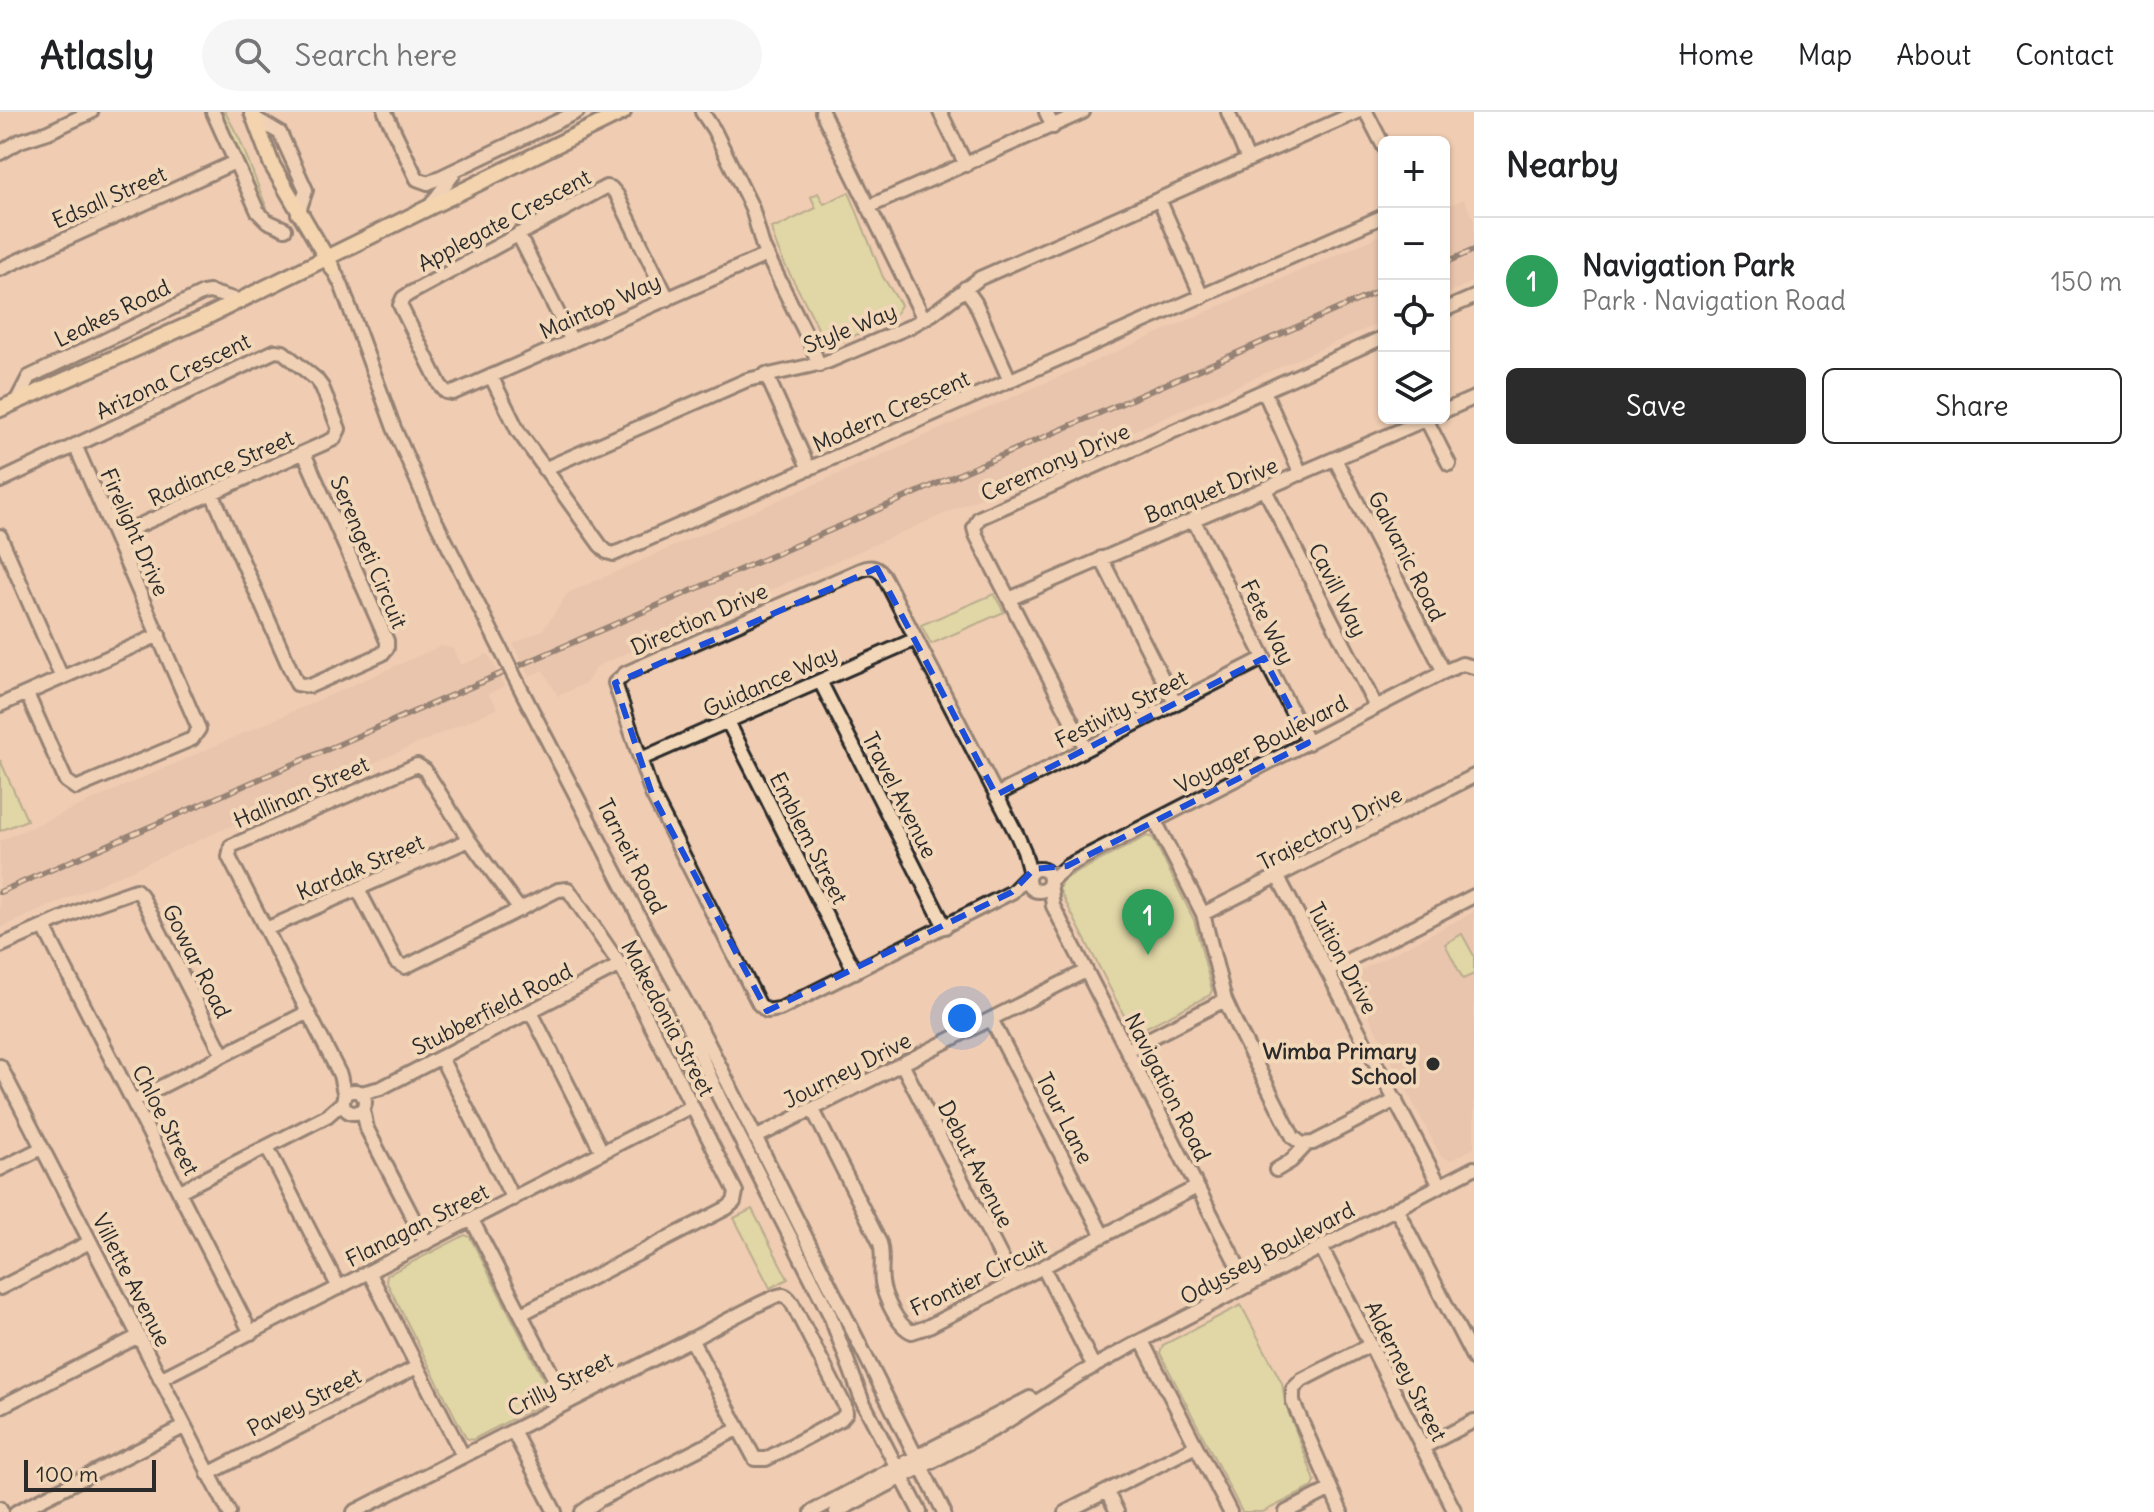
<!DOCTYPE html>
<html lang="en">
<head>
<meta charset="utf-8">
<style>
  :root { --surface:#fff; --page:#f6f6f6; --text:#202124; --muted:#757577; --line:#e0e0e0; --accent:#2b2b2b }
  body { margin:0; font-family:Delius,sans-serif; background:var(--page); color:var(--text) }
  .controls { position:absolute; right:24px; top:24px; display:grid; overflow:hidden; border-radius:12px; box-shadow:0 2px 6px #0004 }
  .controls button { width:72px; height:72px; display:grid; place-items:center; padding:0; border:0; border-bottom:2px solid var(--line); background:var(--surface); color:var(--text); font:40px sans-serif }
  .scale { position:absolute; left:24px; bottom:20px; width:132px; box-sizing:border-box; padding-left:8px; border:4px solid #2b2b2b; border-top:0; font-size:22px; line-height:28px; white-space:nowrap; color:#2b2b2b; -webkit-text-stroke:6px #f2d7b9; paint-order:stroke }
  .you { position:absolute; left:962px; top:906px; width:28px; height:28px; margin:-20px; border:6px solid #fff; border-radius:50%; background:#1a73e8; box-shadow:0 0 0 12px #1a73e833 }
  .badge { display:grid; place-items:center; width:52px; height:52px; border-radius:50%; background:var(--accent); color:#fff; font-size:26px; font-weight:700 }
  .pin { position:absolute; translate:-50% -66px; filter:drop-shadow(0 2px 4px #0008) }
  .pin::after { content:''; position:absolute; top:42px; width:28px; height:24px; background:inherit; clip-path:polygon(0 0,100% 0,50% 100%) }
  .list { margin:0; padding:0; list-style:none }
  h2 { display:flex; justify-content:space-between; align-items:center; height:104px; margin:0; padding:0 32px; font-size:34px }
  h2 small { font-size:26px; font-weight:400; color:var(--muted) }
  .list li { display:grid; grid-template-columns:52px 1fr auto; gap:24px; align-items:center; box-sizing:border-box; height:128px; padding:0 32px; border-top:2px solid var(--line) }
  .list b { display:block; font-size:30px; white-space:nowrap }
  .list p { margin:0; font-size:26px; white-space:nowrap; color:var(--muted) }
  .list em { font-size:26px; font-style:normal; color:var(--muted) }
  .actions { display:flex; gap:16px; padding:24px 32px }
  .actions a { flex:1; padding:18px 0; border:2px solid var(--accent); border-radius:12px; text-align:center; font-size:28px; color:var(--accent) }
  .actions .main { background:var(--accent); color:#fff }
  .icon { flex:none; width:44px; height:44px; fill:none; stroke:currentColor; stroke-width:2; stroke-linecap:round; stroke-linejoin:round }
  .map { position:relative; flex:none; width:1474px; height:1400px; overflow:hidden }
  header { display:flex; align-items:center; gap:48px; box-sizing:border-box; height:112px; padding:0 40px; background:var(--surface); border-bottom:2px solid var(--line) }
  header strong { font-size:38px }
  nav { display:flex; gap:44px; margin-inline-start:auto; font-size:28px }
  .search { width:560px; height:72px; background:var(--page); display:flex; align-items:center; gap:20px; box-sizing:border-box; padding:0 28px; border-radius:44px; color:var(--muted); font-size:30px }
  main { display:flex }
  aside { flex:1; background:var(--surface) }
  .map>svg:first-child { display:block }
  .built { fill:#e2bca6 }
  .green { fill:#cee297; stroke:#7c8661; stroke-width:2 }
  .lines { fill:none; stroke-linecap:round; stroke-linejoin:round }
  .minor-casing { stroke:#2b2b2b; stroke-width:18 }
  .major-casing { stroke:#2b2b2b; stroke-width:20 }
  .minor { stroke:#f2d7b9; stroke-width:12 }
  .major { stroke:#f8deab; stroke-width:14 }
  .rail-casing { stroke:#2b2b2b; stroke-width:6 }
  .rail { stroke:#f2d7b9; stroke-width:3; stroke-dasharray:9; stroke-linecap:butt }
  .minor-bridge-casing { stroke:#2b2b2b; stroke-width:18; stroke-linecap:butt }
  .minor-bridge { stroke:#f2d7b9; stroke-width:12 }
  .marked { fill:none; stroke:#1d4ed8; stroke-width:6; stroke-dasharray:16 10; stroke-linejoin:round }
  .poi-dot { fill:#2b2b2b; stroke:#f2d7b9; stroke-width:3 }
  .labels { text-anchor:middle; stroke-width:8; stroke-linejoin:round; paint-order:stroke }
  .street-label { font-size:22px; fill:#2b2b2b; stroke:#f2d7b9 }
  .poi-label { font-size:22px; font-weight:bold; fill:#2b2b2b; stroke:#f2d7b9; text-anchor:end }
</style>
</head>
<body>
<header>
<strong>Atlasly</strong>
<div class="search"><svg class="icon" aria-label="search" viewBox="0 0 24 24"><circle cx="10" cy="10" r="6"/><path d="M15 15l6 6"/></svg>Search here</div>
<nav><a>Home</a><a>Map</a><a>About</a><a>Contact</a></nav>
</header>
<main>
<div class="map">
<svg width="1474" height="1400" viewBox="0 0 1474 1400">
  <rect width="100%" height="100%" fill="#efccb2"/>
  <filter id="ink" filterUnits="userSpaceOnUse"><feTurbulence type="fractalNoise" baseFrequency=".0125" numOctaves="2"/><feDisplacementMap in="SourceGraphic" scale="16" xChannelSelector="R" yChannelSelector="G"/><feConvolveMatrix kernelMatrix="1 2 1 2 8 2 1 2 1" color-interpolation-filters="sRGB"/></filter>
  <g filter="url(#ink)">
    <!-- built -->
    <path class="built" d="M1464 87 1474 108V169L1444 183V96Z
      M1384 122V209L597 554 586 571 558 584 543 558 529 564 513 532 543 518 568 481Z
      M441 534 453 537 461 553 488 542 504 574 488 582 498 596 0 816V729Z
      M1474 800V1036L1451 1048 1441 1045 1350 867 1351 863Z"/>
    <!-- green -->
    <path class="green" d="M217 0H225L240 28 270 104 264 102Z
      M849 80 883 165 901 193 892 208 837 231 822 227C809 189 779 153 771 115H777L816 96 811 85 818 81 824 92Z
      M994 482 1004 500 931 532 921 513Z
      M0 648 27 708 0 719Z
      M1147 724 1153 726 1194 808 1212 878 1210 883 1137 920 1132 919 1059 777 1062 768Z
      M1462 822 1474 844V862L1463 867 1445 832Z
      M752 1097 788 1167 770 1176 734 1106Z
      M465 1123 470 1125 551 1282 549 1288 472 1328 466 1326 386 1169 387 1163Z
      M1241 1193 1282 1271 1285 1291 1315 1369 1313 1375 1263 1400H1242L1160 1241 1163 1233Z"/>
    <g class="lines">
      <!-- minor casing -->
      <g class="minor-casing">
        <path id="minor" d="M213 0 258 100 267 109 285 117
          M385 0 417 67 428 71 577 0
          M702 0 714 18 752 96 763 135 810 230 819 253
          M822 0 924 207
          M940 0 966 53
          M1046 0 1053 15
          M1228 0 1248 48
          M1366 0 1384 35
          M253 5 280 21 306 78 298 102
          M0 41 20 29 48 20 91 0
          M1159 87 1202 185
          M430 94 455 60
          M868 95 1083 0
          M518 122 572 229
          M0 157C79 121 156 86 235 50
          M333 157 341 172 394 316 429 396 502 540
          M965 176 975 190 1010 269
          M668 187 617 83 611 76 606 75 409 182 403 186 400 193 440 273 446 280 453 281 755 148 767 143
          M1444 198 1474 185
          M766 262 809 357
          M491 264 518 319 600 433 607 440 614 442 1384 104
          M1264 279 1301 362
          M17 288 29 265 203 181 210 180 240 189
          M1444 299 1474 286
          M1426 307 1449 352
          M1335 347 1444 560
          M544 357 747 268 827 250 909 215 932 202 980 166 1357 0
          M0 369 275 239 283 240 316 267 322 275 339 317 334 327 115 424
          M1265 378 1376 595
          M212 381 297 572 310 574 382 542 387 536V529L304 341
          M1193 407 1308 631
          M0 424 62 566
          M1101 446 1175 591
          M1009 487 1429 306
          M513 562 648 822 705 925 944 1400
          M820 569 945 815
          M27 582 66 669 76 676 192 627 199 617 75 333
          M0 593 159 523
          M728 610 855 860
          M1086 637 976 423 974 416 979 406 1384 225
          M641 647 916 527
          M996 683 1264 546
          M1155 709 1203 802 1225 888 1237 914 1293 1025 1302 1032 1313 1031 1396 988
          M1028 768a11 11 0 1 1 22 0a11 11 0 1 1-22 0Z
          M1028 764 1012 780 780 897 767 899 759 892 652 682 615 571 626 561 860 458C870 454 876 454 883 463L1017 723 1024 739 1030 762
          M1278 765 1440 1074
          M1051 768 1067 754 1444 560 1462 552 1474 555
          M1050 771 1053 794 1248 1174
          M358 777 396 850 405 855 558 778 568 777 620 853 736 1080 734 1090 727 1096 521 1202
          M1203 802 1474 664
          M44 815 251 1221
          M266 817 469 728
          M0 834 93 793 136 778 141 783 223 943
          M1327 859 1474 784
          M674 883 719 985 830 1203 862 1288 920 1400
          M531 900 602 1040
          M991 907 1103 1124
          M1127 938 1225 888
          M441 946 513 1087
          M902 952 1014 1170
          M0 954 229 1400
          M343 990a11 11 0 1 1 22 0a11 11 0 1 1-22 0Z
          M361 981 381 976 620 853
          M345 985 340 963 229 745 231 734 417 653 425 658 469 728 520 798
          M133 989 308 900
          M363 998 367 1017 426 1131
          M813 998 880 1131C884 1145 880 1156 882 1170 884 1185 898 1215 912 1220L927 1215 1197 1075
          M755 1026 1086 859
          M267 1035 339 1176
          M0 1057 42 1036
          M1276 1058 1291 1049 1307 1032
          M180 1079 327 1004 343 990
          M1396 1096 1474 1247
          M472 1108 567 1291
          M1321 1135 1455 1400
          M1043 1155 1094 1255
          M369 1160 463 1344
          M0 1176 90 1130
          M1142 1229 1230 1400
          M160 1267 692 994
          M0 1295 139 1224
          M513 1319 555 1400
          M1422 1336 1474 1309
          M208 1362 417 1255
          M1107 1380 1117 1400
          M0 1396 2 1400
          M16 1400 184 1315
          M354 1400C468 1342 582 1283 696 1225 708 1219 776 1181 783 1183 788 1184 789 1188 792 1191L845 1294 846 1301 841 1307 766 1347H755L691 1227
          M582 1400 599 1388 738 1317
          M812 1400C884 1360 957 1324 1030 1286
          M836 1400 998 1315 1080 1262 1133 1233 1474 1056
          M1066 1400 1196 1334
          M1286 1400 1329 1378
          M1341 1400 1293 1290V1277L1302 1268 1370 1233"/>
      </g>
      <!-- major casing -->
      <g class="major-casing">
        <path id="major" d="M252 0 272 53 333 157
          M0 297 200 208 623 0"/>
      </g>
      <!-- minor -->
      <use href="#minor" class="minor"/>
      <!-- major -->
      <use href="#major" class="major"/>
      <!-- rail casing -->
      <g class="rail-casing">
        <path id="rail" d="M1444 151 1474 138
          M0 780 1384 177"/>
      </g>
      <!-- rail -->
      <use href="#rail" class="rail"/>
      <!-- minor-bridge casing -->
      <g class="minor-bridge-casing">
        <path id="minor-bridge" d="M502 540 513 562"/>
      </g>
      <!-- minor-bridge -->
      <use href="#minor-bridge" class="minor-bridge"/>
    </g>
  </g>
  <!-- marked area -->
  <path d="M0 0H1474V1400H0ZM877 456 996 683 1264 546 1308 631 1067 754 1034 757 1012 780 767 899 652 682 615 571Z" fill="#efccb2" fill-opacity=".55" fill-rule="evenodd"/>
  <path class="marked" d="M877 456 996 683 1264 546 1308 631 1067 754 1034 757 1012 780 767 899 652 682 615 571Z"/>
  <!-- markers -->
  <circle class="poi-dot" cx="1433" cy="952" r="8"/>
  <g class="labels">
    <!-- street labels -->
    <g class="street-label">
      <text transform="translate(109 85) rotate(-24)" y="8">Edsall Street</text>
      <text transform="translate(504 108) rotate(-28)" y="8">Applegate Crescent</text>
      <text transform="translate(600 194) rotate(-24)" y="8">Maintop Way</text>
      <text transform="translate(112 201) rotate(-26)" y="8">Leakes Road</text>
      <text transform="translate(850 216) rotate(-22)" y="8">Style Way</text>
      <text transform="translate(173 264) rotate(-26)" y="8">Arizona Crescent</text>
      <text transform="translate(891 299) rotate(-24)" y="8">Modern Crescent</text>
      <text transform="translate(1055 350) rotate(-24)" y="8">Ceremony Drive</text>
      <text transform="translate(221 356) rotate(-24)" y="8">Radiance Street</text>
      <text transform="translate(1211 378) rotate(-22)" y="8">Banquet Drive</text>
      <text transform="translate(135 420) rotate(66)" y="8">Firelight Drive</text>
      <text transform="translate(369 440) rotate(67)" y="8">Serengeti Circuit</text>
      <text transform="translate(1407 444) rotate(63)" y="8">Galvanic Road</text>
      <text transform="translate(1338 478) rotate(63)" y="8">Cavill Way</text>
      <text transform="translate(699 507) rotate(-24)" y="8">Direction Drive</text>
      <text transform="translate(1268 510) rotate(63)" y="8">Fete Way</text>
      <text transform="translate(770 569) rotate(-24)" y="8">Guidance Way</text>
      <text transform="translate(1121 597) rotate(-27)" y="8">Festivity Street</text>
      <text transform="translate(1261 632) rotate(-27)" y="8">Voyager Boulevard</text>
      <text transform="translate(301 680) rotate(-24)" y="8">Hallinan Street</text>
      <text transform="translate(900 683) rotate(63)" y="8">Travel Avenue</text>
      <text transform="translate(1330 716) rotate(-27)" y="8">Trajectory Drive</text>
      <text transform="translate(809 726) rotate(63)" y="8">Emblem Street</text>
      <text transform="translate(632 744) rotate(63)" y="8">Tarneit Road</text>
      <text transform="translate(360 755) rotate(-23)" y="8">Kardak Street</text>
      <text transform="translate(1343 846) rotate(62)" y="8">Tuition Drive</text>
      <text transform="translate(197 849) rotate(63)" y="8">Gowar Road</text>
      <text transform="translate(492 897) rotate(-27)" y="8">Stubberfield Road</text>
      <text transform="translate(668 906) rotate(62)" y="8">Makedonia Street</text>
      <text transform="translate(847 958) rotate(-27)" y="8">Journey Drive</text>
      <text transform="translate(1168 975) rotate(63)" y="8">Navigation Road</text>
      <text transform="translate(1065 1006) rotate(63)" y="8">Tour Lane</text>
      <text transform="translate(166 1008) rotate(63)" y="8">Chloe Street</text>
      <text transform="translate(976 1052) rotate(63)" y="8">Debut Avenue</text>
      <text transform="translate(417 1113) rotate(-27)" y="8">Flanagan Street</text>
      <text transform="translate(1267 1141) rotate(-28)" y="8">Odyssey Boulevard</text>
      <text transform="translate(978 1165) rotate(-26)" y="8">Frontier Circuit</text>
      <text transform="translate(132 1168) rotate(63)" y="8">Villette Avenue</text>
      <text transform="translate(1406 1259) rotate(63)" y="8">Alderney Street</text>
      <text transform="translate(560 1272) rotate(-27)" y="8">Crilly Street</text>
      <text transform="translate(304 1290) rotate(-27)" y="8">Pavey Street</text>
    </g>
    <!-- poi labels -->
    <g class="poi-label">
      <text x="1417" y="947">Wimba Primary<tspan x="1417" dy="25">School</tspan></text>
    </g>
  </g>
</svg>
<div class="controls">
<button>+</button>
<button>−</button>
<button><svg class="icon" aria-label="locate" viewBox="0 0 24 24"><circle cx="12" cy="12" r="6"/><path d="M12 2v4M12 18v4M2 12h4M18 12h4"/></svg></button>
<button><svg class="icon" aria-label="layers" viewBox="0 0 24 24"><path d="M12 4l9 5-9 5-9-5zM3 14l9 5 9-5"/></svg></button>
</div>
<div class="scale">100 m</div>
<div class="you"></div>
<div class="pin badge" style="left:1148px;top:843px;background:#2e9e5b">1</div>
</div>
<aside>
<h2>Nearby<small></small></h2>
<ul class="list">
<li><span class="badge" style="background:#2e9e5b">1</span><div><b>Navigation Park</b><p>Park · Navigation Road</p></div><em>150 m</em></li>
</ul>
<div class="actions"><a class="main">Save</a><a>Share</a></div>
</aside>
</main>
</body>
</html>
